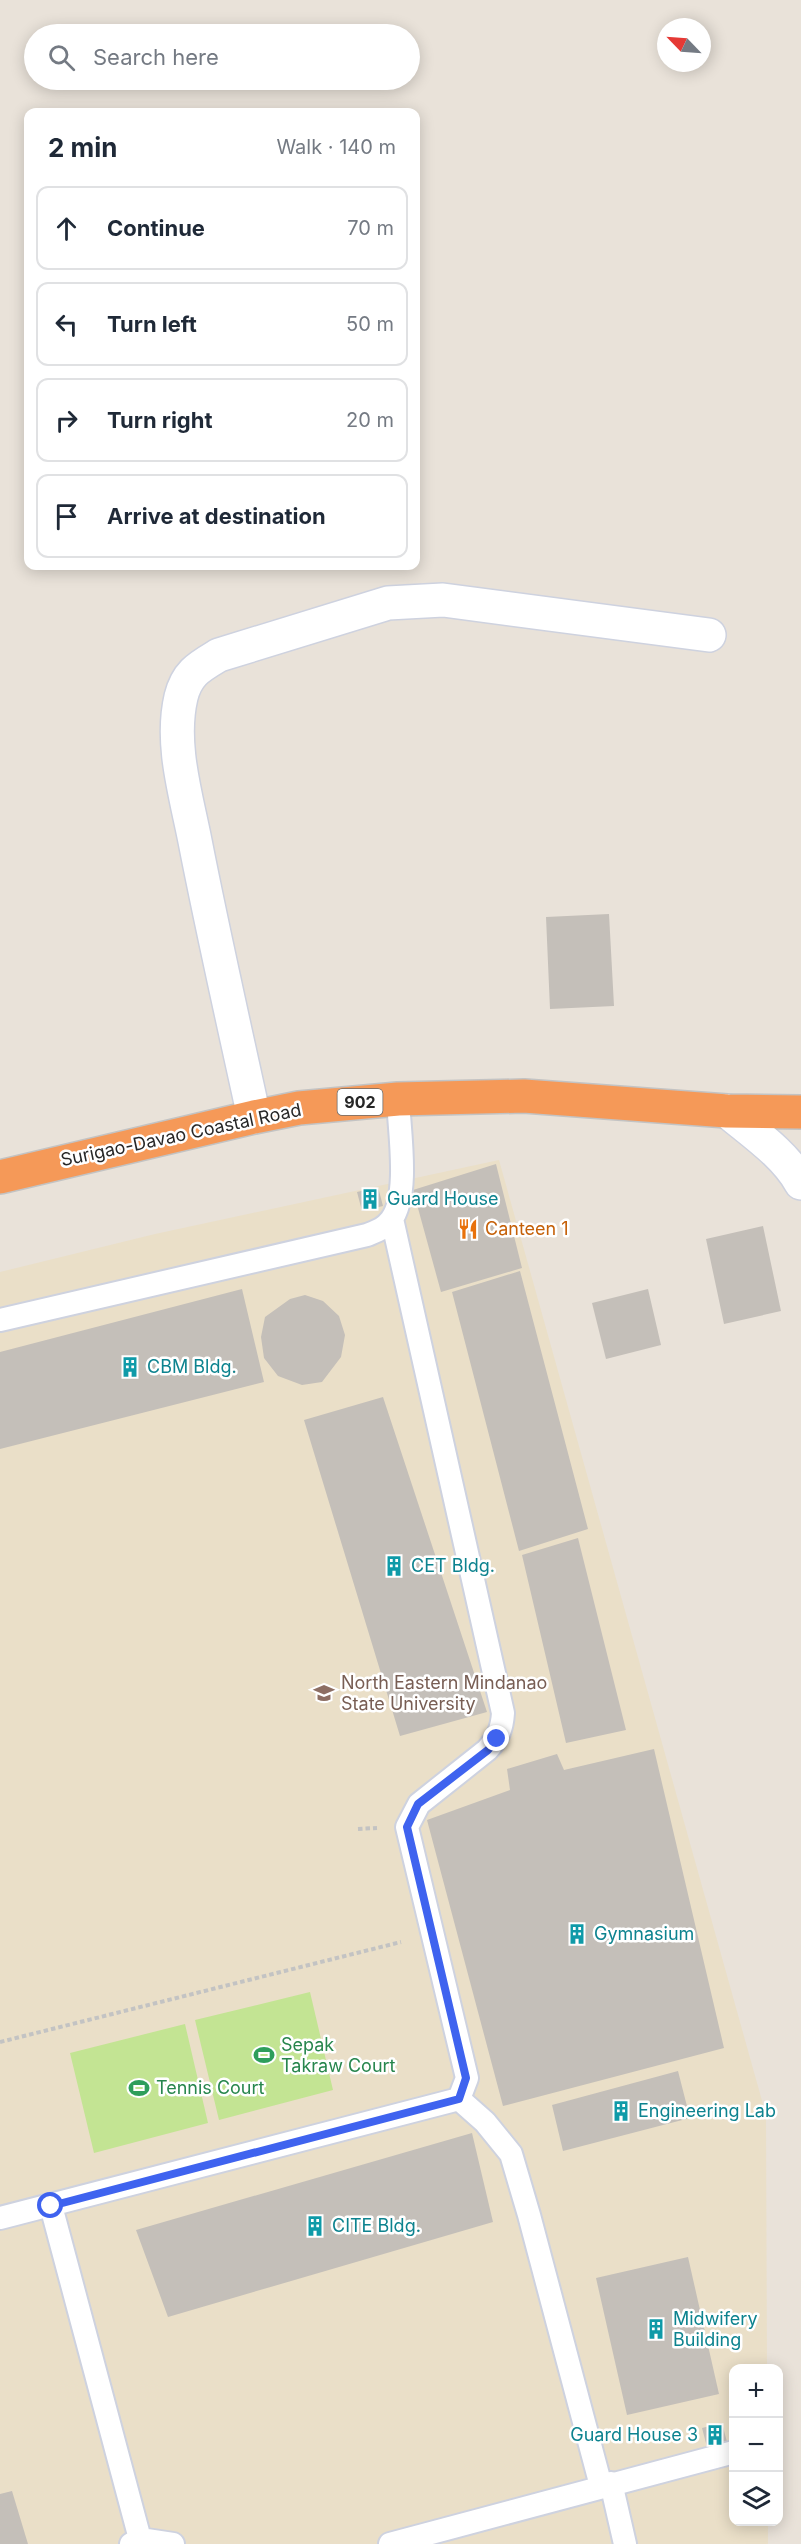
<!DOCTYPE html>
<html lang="en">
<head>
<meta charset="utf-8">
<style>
  :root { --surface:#fff; --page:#f2f2f3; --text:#1f2937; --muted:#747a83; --line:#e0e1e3 }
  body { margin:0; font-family:Inter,sans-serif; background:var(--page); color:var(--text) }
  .controls { position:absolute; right:18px; bottom:18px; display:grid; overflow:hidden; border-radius:12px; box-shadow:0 3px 15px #0003 }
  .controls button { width:54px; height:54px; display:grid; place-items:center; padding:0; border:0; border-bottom:2px solid var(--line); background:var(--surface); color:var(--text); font:30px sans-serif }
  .compass { position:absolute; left:657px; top:18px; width:54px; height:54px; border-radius:50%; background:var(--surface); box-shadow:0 3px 15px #0003; rotate:295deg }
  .stop { position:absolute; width:18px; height:18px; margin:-14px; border:4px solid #3f63ef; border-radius:50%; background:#fff }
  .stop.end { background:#3f63ef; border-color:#fff; box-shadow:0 2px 6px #0008 }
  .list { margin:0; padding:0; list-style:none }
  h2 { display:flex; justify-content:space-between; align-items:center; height:78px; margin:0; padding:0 24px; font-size:26px }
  h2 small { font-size:20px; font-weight:400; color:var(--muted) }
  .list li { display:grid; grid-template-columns:39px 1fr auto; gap:18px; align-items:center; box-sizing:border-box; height:84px; margin:0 12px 12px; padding:0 12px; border:2px solid var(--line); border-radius:12px }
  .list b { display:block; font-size:22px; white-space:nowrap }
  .list em { font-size:20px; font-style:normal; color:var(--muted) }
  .icon { flex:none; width:33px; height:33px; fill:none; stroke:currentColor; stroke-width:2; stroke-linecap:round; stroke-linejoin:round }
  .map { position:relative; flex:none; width:801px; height:2544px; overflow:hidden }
  .search { position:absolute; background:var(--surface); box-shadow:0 3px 15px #0003; left:24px; top:24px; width:396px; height:66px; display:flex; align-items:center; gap:15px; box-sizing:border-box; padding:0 21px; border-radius:33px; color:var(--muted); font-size:22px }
  .panel { position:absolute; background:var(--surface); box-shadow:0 3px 15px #0003; left:24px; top:108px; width:396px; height:462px; border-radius:12px }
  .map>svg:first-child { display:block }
  .education { fill:#eadfc8 }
  .pitch { fill:#c3e493 }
  .building { fill:#c4bfb9 }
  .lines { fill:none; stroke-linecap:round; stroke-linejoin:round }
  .lane-casing { stroke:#ced2df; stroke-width:26 }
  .street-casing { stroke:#ced2df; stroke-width:36 }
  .secondary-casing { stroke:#ced2df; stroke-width:36 }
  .highway-casing { stroke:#c3c3c3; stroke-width:36 }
  .path { stroke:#c3c3c3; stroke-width:4; stroke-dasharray:4.5 3; stroke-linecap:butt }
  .lane { stroke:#fff; stroke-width:22 }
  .street { stroke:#fff; stroke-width:33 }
  .secondary { stroke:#fff; stroke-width:33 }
  .highway { stroke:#f59958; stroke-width:33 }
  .route { stroke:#3f63ef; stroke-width:8 }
  .labels { text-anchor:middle; stroke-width:5; stroke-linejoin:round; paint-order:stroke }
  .shield { fill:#fff; stroke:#686868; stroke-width:1.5 }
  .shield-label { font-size:16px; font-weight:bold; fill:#272727 }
  .street-label { font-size:18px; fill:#272727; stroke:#fff }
  .culture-label { font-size:18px; fill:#0d838f; stroke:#fff; text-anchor:start }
  .food-label { font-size:18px; fill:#c56008; stroke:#fff; text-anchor:start }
  .education-label { font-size:18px; fill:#785e54; stroke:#fff; text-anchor:start }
  .leisure-label { font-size:18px; fill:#27864d; stroke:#fff; text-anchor:start }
</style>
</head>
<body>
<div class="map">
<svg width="801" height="2544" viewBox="0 0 801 2544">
  <rect width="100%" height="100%" fill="#e9e2d9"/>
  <!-- education -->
  <path class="education" d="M499 1160 766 2115 767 2368H734V2522H768V2544H0V1272L155 1234Z"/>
  <!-- pitch -->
  <path class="pitch" d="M310 1992 333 2090 219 2120 195 2020Z
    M185 2024 208 2123 94 2153 70 2053Z"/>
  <!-- building -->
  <path class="building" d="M609 914 614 1006 550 1009 546 917Z
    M496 1164 522 1268 441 1292 413 1190Z
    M378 1187 383 1206 362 1211 357 1192Z
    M763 1226 781 1311 724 1324 706 1239Z
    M520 1271 588 1529 519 1551 452 1292Z
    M242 1289 264 1382 0 1449V1352Z
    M648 1289 661 1345 606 1359 592 1303Z
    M305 1295 323 1301 339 1316 345 1335 341 1357 322 1382 302 1385 278 1376 264 1358 261 1337 265 1317 290 1299Z
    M383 1397 487 1712 400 1736 304 1420Z
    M578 1538 626 1730 566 1743 522 1555Z
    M654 1749 724 2048 503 2106 427 1820 510 1790 507 1769 557 1754 564 1770Z
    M678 2071 690 2118 563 2151 552 2105Z
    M472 2133 493 2222 168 2317 136 2230Z
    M688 2257 719 2394 627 2415 596 2278Z
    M722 2423 727 2442 707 2447 702 2428Z
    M12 2491 28 2544H0V2494Z"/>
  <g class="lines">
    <!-- lane casing -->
    <g class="lane-casing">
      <path id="lane" d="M0 1320 367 1235C377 1231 384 1229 391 1220 410 1195 399 1130 398 1099
        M459 2099 485 2122 511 2154 529 2215 601 2486
        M51 2206 140 2539
        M0 2218 459 2099 467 2078 407 1827 419 1804 487 1750C498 1738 502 1729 503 1713L392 1219
        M611 2483 625 2544
        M131 2544 140 2539 173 2544
        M390 2544 734 2452"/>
    </g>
    <!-- street casing -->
    <g class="street-casing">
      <path id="street" d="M254 1117C234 1025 213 933 195 841 186 795 170 744 181 697 187 673 199 667 219 655L388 603 443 600 709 635"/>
    </g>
    <!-- secondary casing -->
    <g class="secondary-casing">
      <path id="secondary" d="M727 1111C752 1132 785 1154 801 1183"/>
    </g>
    <!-- highway casing -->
    <g class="highway-casing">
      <path id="highway" d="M0 1177 254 1117 299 1108 398 1099 524 1096 727 1111 801 1112"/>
    </g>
    <!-- path -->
    <path class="path" d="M358 1829 377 1828
      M0 2042 401 1942"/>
    <!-- lane -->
    <use href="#lane" class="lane"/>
    <!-- street -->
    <use href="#street" class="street"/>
    <!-- secondary -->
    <use href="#secondary" class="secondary"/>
    <!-- highway -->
    <use href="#highway" class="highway"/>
  </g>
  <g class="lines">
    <!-- route -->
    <path class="route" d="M51 2206 459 2099 466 2078 407 1827 418 1804 488 1750 497 1739"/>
  </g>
  <!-- icons -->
  <defs>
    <g id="building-bare" transform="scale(1.62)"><path d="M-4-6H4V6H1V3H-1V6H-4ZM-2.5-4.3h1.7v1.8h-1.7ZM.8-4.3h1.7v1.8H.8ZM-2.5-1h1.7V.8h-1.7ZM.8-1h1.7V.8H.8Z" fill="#0f9aa8" stroke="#fff" stroke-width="2.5" paint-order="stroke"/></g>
    <g id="restaurant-bare" transform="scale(1.62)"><path d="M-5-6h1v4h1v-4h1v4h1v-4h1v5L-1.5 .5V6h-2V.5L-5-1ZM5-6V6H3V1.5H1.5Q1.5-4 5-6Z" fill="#e8710a" stroke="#fff" stroke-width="2.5" paint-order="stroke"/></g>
    <g id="university-bare" transform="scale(1.62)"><path d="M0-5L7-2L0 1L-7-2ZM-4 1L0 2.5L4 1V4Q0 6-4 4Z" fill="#8d6e63" stroke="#fff" stroke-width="2.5" paint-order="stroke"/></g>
    <g id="stadium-bare" transform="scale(1.62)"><path d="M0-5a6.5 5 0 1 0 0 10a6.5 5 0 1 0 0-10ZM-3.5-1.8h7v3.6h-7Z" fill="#2e9e5b" stroke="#fff" stroke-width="2.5" paint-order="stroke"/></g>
  </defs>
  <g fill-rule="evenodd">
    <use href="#building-bare" x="370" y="1199"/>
    <use href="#restaurant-bare" x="468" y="1229"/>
    <use href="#building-bare" x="130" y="1367"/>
    <use href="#building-bare" x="394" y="1566"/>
    <use href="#university-bare" x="324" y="1693"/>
    <use href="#building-bare" x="577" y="1934"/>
    <use href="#stadium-bare" x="264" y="2055"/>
    <use href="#stadium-bare" x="139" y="2088"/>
    <use href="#building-bare" x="621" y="2111"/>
    <use href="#building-bare" x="315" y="2226"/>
    <use href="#building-bare" x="656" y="2329"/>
    <use href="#building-bare" x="715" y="2435"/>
  </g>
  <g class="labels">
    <!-- shield labels -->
    <rect class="shield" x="337.5" y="1089" width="45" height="26" rx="4.5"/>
    <g class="shield-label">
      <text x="360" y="1108">902</text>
    </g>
    <!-- street labels -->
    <g class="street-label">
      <text transform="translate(181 1135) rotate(-12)" y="6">Surigao-Davao Coastal Road</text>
    </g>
    <!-- culture labels -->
    <g class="culture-label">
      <text x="387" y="1205">Guard House</text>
      <text x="147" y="1373">CBM Bldg.</text>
      <text x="411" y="1572">CET Bldg.</text>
      <text x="594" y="1940">Gymnasium</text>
      <text x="638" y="2117">Engineering Lab</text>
      <text x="332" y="2232">CITE Bldg.</text>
      <text x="673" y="2325">Midwifery<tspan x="673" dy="21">Building</tspan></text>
      <text x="698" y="2441" text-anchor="end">Guard House 3</text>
    </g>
    <!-- food labels -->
    <g class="food-label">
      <text x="485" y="1235">Canteen 1</text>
    </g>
    <!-- education labels -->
    <g class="education-label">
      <text x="341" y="1689">North Eastern Mindanao<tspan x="341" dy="21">State University</tspan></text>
    </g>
    <!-- leisure labels -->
    <g class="leisure-label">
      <text x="281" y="2051">Sepak<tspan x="281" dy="21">Takraw Court</tspan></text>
      <text x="156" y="2094">Tennis Court</text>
    </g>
  </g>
</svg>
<div class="controls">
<button>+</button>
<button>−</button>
<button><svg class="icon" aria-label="layers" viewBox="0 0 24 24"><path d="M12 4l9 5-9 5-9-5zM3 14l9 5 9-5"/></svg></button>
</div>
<svg class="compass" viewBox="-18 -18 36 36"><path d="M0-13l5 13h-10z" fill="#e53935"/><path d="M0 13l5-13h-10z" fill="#747a83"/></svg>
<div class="stop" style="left:51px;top:2206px"></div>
<div class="stop end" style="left:497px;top:1739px"></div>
<div class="search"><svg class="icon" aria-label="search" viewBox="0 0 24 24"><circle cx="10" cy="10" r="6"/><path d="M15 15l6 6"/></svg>Search here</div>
<section class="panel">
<h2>2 min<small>Walk · 140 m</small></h2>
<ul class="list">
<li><svg class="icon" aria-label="ahead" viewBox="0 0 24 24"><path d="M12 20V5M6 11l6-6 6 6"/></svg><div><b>Continue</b></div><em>70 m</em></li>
<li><svg class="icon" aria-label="left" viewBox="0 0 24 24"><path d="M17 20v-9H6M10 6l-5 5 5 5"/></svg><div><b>Turn left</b></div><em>50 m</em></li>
<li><svg class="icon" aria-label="right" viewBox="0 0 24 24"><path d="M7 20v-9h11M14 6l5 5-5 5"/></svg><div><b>Turn right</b></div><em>20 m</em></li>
<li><svg class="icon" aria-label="arrive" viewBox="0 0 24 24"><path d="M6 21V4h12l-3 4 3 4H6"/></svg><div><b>Arrive at destination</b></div></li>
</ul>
</section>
</div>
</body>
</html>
